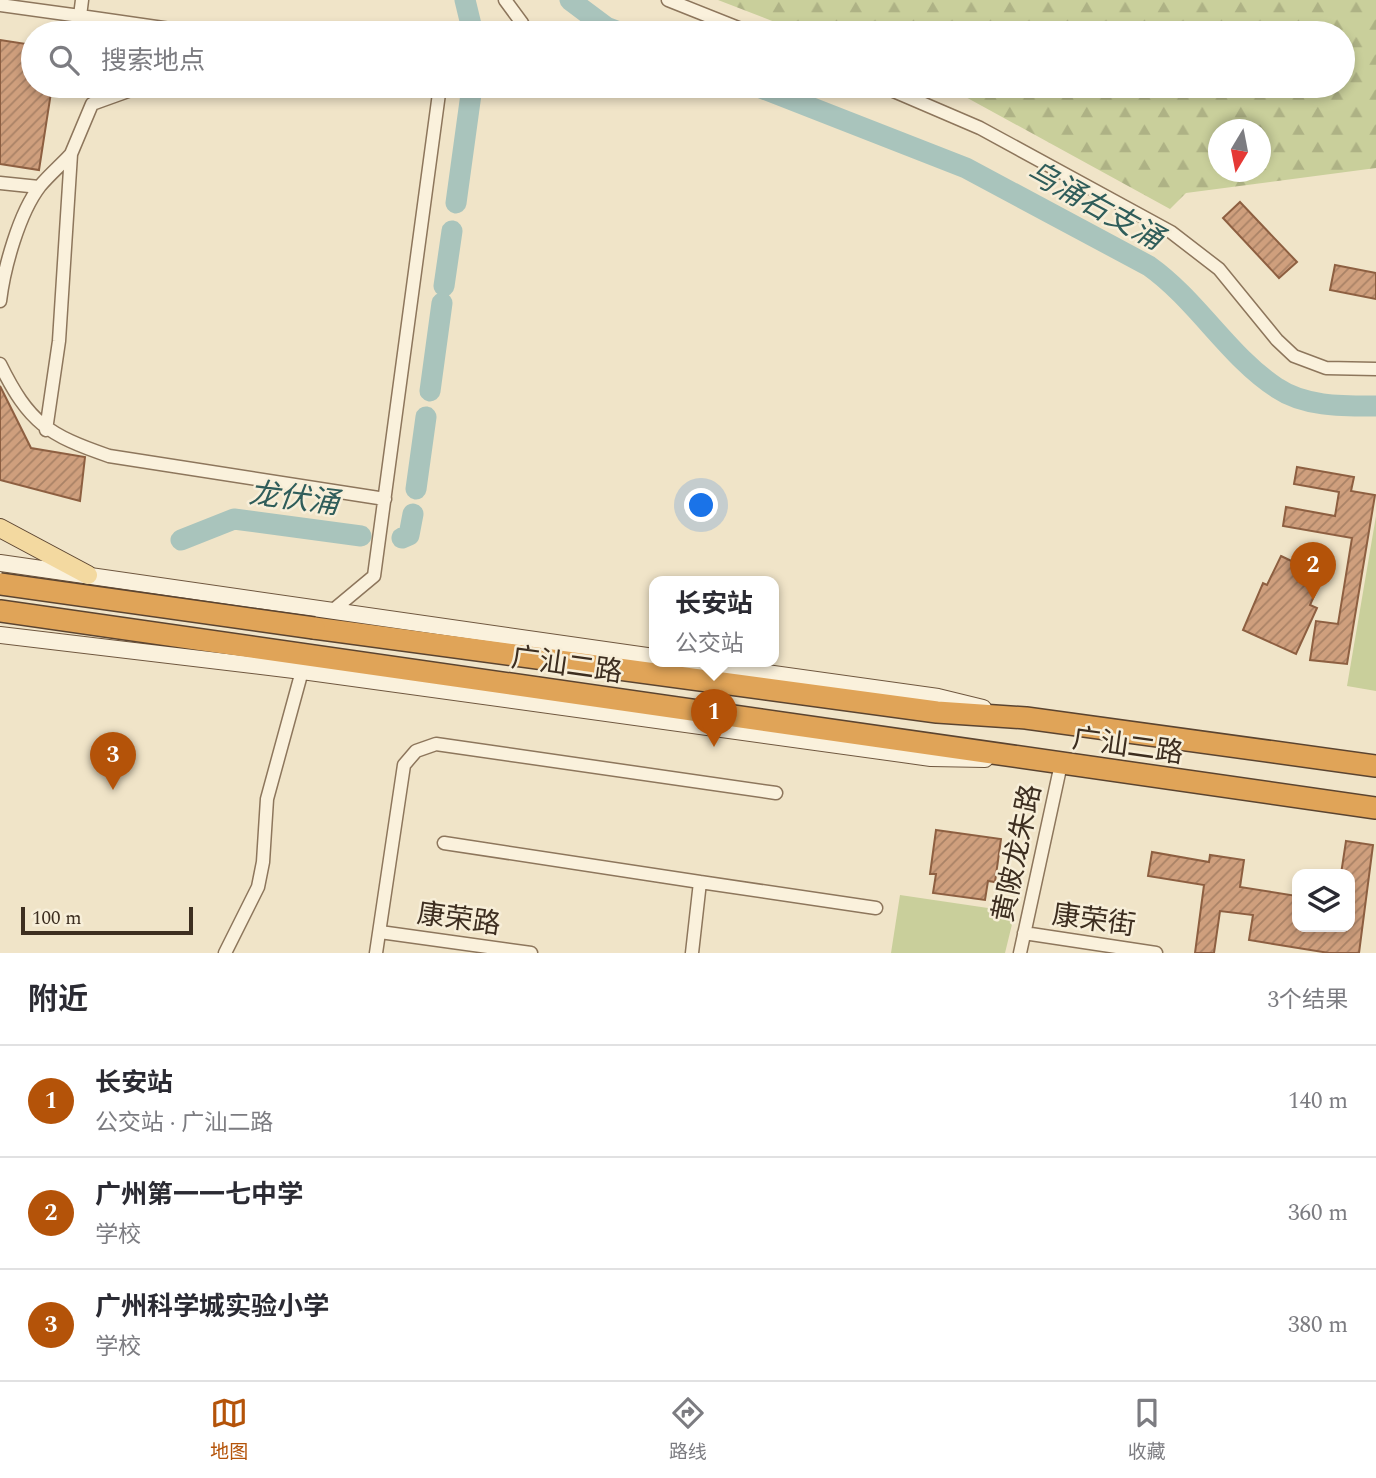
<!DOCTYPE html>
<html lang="zh">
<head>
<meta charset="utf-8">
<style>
  :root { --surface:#fff; --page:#f7f7f7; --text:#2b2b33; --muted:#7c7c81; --line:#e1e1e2; --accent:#b45309 }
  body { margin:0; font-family:Spectral,"Noto Sans SC",serif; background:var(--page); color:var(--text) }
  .controls { position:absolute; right:21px; bottom:21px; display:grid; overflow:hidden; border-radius:14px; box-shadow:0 4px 10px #0003 }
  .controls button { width:63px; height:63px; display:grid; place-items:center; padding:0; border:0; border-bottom:2px solid var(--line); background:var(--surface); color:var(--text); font:35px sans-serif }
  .compass { position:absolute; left:1208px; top:119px; width:63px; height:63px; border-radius:50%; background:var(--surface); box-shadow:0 4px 10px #0003; rotate:190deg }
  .scale { position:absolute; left:21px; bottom:18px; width:172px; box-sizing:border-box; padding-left:7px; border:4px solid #3d2e20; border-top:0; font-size:19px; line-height:24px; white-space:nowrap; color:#3d2e20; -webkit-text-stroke:5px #f7eed8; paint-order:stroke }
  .you { position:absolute; left:702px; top:506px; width:24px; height:24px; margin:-18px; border:5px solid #fff; border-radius:50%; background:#1a73e8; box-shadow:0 0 0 10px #1a73e833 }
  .badge { display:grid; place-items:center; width:46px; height:46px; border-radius:50%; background:var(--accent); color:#fff; font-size:23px; font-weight:700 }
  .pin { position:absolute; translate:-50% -58px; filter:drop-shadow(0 2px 4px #0008) }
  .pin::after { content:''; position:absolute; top:37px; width:24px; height:21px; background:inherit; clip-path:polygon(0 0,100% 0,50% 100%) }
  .popup { position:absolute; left:649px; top:576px; width:130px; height:91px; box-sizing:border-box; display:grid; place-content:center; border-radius:14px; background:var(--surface); filter:drop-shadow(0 2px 5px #0005); font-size:23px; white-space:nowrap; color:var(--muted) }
  .popup b { font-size:26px; color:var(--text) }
  .popup::after { content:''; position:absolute; left:50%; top:100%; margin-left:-14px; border:14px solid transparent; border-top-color:var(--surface) }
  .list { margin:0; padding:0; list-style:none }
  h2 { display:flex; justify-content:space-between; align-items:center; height:91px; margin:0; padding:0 28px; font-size:30px }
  h2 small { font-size:23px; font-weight:400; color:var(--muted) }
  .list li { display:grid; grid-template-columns:46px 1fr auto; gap:21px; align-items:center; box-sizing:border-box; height:112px; padding:0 28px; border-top:2px solid var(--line) }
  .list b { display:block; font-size:26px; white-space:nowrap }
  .list p { margin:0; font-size:23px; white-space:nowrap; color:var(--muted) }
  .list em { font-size:23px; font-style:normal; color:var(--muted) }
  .icon { flex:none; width:38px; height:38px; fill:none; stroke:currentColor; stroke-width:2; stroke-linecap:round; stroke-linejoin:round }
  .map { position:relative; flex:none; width:1376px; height:953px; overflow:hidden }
  .search { position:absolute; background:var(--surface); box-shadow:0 4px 10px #0003; left:21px; right:21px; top:21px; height:77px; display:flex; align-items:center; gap:18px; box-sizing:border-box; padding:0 24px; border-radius:38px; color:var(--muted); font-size:26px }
  .sheet { height:427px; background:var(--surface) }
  nav { display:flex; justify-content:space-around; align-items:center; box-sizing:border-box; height:98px; border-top:2px solid var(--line); background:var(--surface); font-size:19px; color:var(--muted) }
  nav a { display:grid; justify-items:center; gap:4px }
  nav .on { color:var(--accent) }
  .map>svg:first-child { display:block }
  .forest { fill:url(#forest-firs); fill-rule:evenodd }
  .green { fill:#c9cf9b }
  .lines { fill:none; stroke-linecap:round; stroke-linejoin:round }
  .river { stroke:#a9c4bc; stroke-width:21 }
  .building { fill:url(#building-hatch); stroke:#8d5f41; stroke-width:2 }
  .street-casing { stroke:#8d765c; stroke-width:15 }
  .secondary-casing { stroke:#6f573f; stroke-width:18 }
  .primary-casing { stroke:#5b4430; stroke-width:20 }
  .highway-casing { stroke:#5b4430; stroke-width:24 }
  .street { stroke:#faf1dc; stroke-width:12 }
  .secondary { stroke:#faf1dc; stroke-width:16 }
  .primary { stroke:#f3d9a0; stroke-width:18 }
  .highway { stroke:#e0a458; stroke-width:21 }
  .highway-bridge-casing { stroke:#5b4430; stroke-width:24; stroke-linecap:butt }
  .highway-bridge { stroke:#e0a458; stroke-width:21 }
  .labels { text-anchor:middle; stroke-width:5; stroke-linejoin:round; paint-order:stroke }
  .street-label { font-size:28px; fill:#3d2e20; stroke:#f7eed8 }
  .water-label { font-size:30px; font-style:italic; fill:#2f5d5a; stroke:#f7eed8 }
</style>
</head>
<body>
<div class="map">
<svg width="1376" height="953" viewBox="0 0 1376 953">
  <defs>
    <pattern id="forest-firs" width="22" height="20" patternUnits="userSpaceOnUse" patternTransform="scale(1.75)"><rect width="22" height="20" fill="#c9cf9b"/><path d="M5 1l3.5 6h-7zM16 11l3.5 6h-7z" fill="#aeb285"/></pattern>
    <pattern id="building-hatch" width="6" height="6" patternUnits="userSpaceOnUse" patternTransform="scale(1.75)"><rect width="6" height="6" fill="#cf9f7d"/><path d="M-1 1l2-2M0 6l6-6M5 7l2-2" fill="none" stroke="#a98266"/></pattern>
  </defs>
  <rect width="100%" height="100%" fill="#f0e4c8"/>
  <!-- forest -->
  <path class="forest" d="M718 0H1376V168L1186 193 1170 209 962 95 937 86H1343V33H803ZM1218 130H1260V172H1218Z"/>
  <!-- green -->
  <path class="green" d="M1376 516V691L1347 686Z
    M900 895 1015 912 1005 953H891Z"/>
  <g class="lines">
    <!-- river -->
    <path class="river" d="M465 0 473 33
      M570 0 606 27 622 33
      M756 86 966 168 1149 266C1197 300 1229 357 1277 388 1305 407 1344 406 1376 406
      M456 203 471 94
      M444 286 452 231
      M430 391 442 303
      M416 489 426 417
      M402 538 409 535 413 514
      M181 540 234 519 361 536"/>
  </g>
  <!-- building -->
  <path class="building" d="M0 40 33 45V86H52L39 170 0 164Z
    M1240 202 1297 262 1279 278 1223 218Z
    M1335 265 1376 273V299L1330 290Z
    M0 386 31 448 85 457 80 501 0 480Z
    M1297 467 1354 477 1351 491 1375 495 1347 664 1310 660 1316 621 1338 624 1352 538 1283 526 1286 507 1335 516 1339 492 1294 484Z
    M1281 556 1323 576 1310 605 1317 608 1296 654 1243 630 1263 583 1267 585Z
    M936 830 1001 839 995 882 988 881 985 900 933 893 936 874H930Z
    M1346 841 1373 845 1359 953H1329L1249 940 1253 915 1220 911 1214 953H1195L1204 885 1148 876 1152 852 1209 862 1210 855 1244 860 1240 887 1297 896V927H1350V874H1341Z"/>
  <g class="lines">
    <!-- street casing -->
    <g class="street-casing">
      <path id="street" d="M505 0 522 23
        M668 0 751 33
        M0 5 80 16 82 0
        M80 16 198 33
        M882 86 980 128 1171 232 1219 269 1277 340 1294 356 1326 368 1376 369
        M0 183 39 187
        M0 301C4 268 19 213 40 186 49 175 61 165 71 154
        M0 364C29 423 48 435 109 456L385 499
        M46 430 59 341 71 154 92 104 142 86
        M332 611 374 576 440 86
        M444 843 700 882
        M380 932 531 953
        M1024 933 1156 953
        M225 953 258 887 263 862 267 799 302 671
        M376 953 404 765 416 751 436 744 776 793
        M692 953 700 882 876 908
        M1020 953 1061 764"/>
    </g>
    <!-- secondary casing -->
    <g class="secondary-casing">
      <path id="secondary" d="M0 563 654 657
        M0 635 302 671 931 758 985 759
        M682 661 938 697 983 708"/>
    </g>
    <!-- primary casing -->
    <g class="primary-casing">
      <path id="primary" d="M0 528 88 575"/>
    </g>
    <!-- highway casing -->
    <g class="highway-casing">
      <path id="highway" d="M0 611 1376 808
        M314 628 937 712 1026 718 1376 766"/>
    </g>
    <!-- street -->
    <use href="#street" class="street"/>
    <!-- secondary -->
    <use href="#secondary" class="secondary"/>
    <!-- primary -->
    <use href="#primary" class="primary"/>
    <!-- highway -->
    <use href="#highway" class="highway"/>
    <!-- highway-bridge casing -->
    <g class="highway-bridge-casing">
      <path id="highway-bridge" d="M0 584 314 628"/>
    </g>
    <!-- highway-bridge -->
    <use href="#highway-bridge" class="highway-bridge"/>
  </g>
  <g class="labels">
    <!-- street labels -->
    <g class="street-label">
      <text transform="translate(567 664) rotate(8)" y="10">广汕二路</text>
      <text transform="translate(1128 745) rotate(8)" y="10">广汕二路</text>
      <text transform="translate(1016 853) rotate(-78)" y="10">黄陂龙朱路</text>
      <text transform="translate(459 918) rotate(8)" y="10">康荣路</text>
      <text transform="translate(1094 919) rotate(8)" y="10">康荣街</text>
    </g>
    <!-- water labels -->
    <g class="water-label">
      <text transform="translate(1095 205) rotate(29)" y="10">乌涌右支涌</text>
      <text transform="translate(294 498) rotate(7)" y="10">龙伏涌</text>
    </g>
  </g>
</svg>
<div class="controls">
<button><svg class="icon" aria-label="layers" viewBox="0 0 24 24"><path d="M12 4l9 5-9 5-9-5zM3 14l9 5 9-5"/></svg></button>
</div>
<svg class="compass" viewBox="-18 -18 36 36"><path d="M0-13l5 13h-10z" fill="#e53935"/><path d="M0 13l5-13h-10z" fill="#7c7c81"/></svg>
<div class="scale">100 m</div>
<div class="you"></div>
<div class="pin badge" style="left:714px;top:747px">1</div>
<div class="popup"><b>长安站</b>公交站</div>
<div class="pin badge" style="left:1313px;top:600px">2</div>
<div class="pin badge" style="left:113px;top:790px">3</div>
<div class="search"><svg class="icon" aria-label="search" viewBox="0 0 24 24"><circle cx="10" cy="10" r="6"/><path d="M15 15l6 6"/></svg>搜索地点</div>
</div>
<section class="sheet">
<h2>附近<small>3个结果</small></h2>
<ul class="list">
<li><span class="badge">1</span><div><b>长安站</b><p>公交站 · 广汕二路</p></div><em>140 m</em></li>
<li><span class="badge">2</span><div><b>广州第一一七中学</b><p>学校</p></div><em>360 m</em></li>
<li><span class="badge">3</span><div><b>广州科学城实验小学</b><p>学校</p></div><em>380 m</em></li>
</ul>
</section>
<nav>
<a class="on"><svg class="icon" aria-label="map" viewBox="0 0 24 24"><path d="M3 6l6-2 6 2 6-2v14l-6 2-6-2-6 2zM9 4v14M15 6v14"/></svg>地图</a>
<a><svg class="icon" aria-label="directions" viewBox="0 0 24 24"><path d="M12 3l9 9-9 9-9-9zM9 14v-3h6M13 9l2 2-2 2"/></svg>路线</a>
<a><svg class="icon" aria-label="saved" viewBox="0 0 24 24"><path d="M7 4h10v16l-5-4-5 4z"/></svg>收藏</a>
</nav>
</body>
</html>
